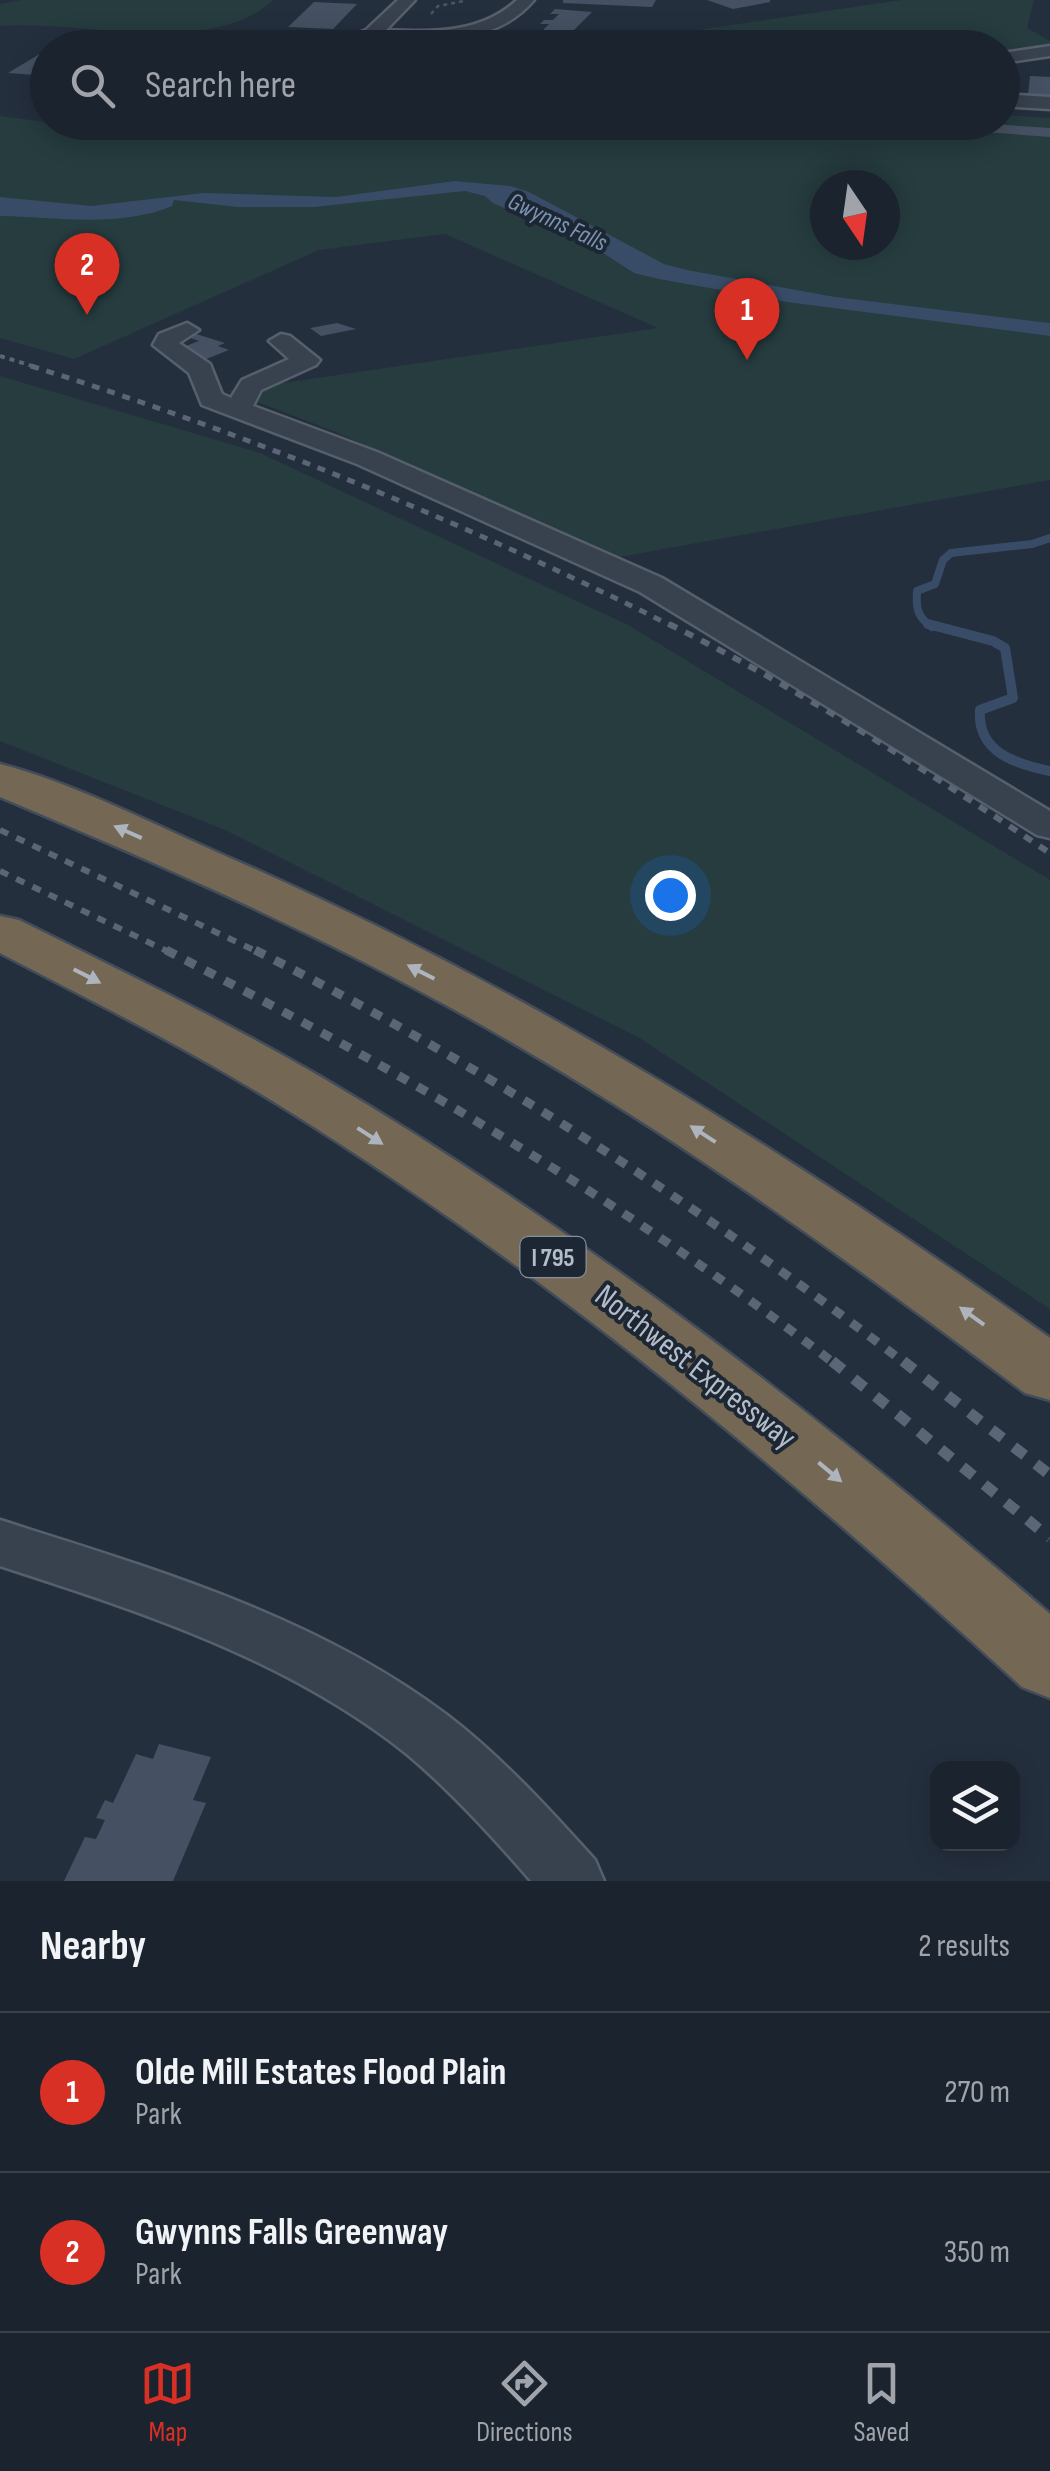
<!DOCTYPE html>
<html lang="en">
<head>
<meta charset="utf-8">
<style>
  :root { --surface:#1b232e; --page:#282f3a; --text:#f1f3f6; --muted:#a0a4aa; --line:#39404a; --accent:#d93025 }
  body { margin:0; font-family:"Sofia Sans Condensed",sans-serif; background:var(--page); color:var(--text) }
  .controls { position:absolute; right:30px; bottom:30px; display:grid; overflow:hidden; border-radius:20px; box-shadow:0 5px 25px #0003 }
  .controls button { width:90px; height:90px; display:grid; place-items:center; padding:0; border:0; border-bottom:2px solid var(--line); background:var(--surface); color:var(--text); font:50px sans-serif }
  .compass { position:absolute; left:810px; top:170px; width:90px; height:90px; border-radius:50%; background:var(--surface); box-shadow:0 5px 25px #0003; rotate:167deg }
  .you { position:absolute; left:670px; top:895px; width:35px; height:35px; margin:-25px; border:8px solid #fff; border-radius:50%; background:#1a73e8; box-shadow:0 0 0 15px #1a73e833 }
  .badge { display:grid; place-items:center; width:65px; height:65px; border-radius:50%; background:var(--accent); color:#fff; font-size:32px; font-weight:700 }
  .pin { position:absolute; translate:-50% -82px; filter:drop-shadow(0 2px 5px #0008) }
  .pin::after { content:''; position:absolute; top:52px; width:35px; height:30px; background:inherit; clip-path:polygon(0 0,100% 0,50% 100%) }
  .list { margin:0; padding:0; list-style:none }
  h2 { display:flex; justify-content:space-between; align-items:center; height:130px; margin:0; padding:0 40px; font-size:42px }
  h2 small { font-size:32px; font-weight:400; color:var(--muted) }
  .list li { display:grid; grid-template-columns:65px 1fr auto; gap:30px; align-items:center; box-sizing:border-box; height:160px; padding:0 40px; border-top:2px solid var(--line) }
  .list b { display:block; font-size:38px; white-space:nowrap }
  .list p { margin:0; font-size:32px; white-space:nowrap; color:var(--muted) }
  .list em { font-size:32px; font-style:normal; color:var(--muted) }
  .icon { flex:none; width:55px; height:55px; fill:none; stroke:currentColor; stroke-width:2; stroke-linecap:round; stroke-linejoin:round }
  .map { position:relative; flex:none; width:1050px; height:1881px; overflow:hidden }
  .search { position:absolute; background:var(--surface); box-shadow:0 5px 25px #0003; left:30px; right:30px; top:30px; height:110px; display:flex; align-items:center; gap:25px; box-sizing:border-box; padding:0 35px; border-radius:55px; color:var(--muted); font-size:38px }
  .sheet { height:450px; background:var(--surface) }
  nav { display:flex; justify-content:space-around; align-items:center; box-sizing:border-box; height:140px; border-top:2px solid var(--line); background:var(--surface); font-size:28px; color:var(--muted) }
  nav a { display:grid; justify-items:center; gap:5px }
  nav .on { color:var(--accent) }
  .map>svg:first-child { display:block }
  .green { fill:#263c3f; fill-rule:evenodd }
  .water { fill:#394c67 }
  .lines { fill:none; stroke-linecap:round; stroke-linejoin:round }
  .stream-far1 { stroke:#394c67; stroke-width:8 }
  .stream { stroke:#394c67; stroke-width:10 }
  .building { fill:#455162 }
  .minor-casing { stroke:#565f6c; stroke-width:5 }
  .highway-casing { stroke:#434c59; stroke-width:5 }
  .path { stroke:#44595c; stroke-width:2.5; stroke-dasharray:4 4; stroke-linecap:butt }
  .minor { fill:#38414e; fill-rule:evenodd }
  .highway { fill:#746855; fill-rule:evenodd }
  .rail-far4 { stroke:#5a6575; stroke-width:4; stroke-dasharray:5 5; stroke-linecap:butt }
  .rail-far3 { stroke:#5a6575; stroke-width:5; stroke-dasharray:8 8; stroke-linecap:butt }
  .rail-far2 { stroke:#5a6575; stroke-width:6; stroke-dasharray:9 9; stroke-linecap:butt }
  .rail-far1 { stroke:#5a6575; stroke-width:9; stroke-dasharray:11 11; stroke-linecap:butt }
  .rail { stroke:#5a6575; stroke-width:11; stroke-dasharray:14 14; stroke-linecap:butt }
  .oneway { fill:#aeb4bd }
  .labels { text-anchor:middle; stroke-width:8; stroke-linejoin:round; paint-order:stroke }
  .far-water-label { font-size:25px; font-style:italic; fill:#7c92b1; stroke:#1d2633 }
  .shield { fill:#1d2633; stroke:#878f9c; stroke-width:2.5 }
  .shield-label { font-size:25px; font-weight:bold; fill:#b4bcc9 }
  .near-street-label { font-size:32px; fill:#b4bcc9; stroke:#1d2633 }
</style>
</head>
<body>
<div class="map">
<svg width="1050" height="1881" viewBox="0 0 1050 1881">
  <rect width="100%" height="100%" fill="#242f3e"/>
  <!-- green -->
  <path class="green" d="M21 0H273C211 59 77 19 0 26V4Z
    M901 0H1034L1027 28 1050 41V47L1003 53 1002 48H575Z
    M1003 115 1050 118V480L608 559 578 545 584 542 336 432 228 391 658 328 445 234 319 250 74 359 0 338V116L54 123 1002 122ZM825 185H885V245H825Z
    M0 376 260 453 628 625 1050 880V1309L638 1037 225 830 0 741Z"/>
  <!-- water -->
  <path class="water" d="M455 181 510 186 529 192 664 264 687 270 835 297 1050 323V336L787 302 659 279 634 273 600 251 493 203 485 196 465 191 314 207H238L174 200 172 206C121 228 54 217 0 216V197L91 206 203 193 336 197Z"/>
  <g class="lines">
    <!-- stream-far1 -->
    <path class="stream-far1" d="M932 627C917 617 916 608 917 591L935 584 943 560 951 553 1032 544 1050 538"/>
    <!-- stream -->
    <path class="stream" d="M928 624 993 641 1005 648 1013 698 980 710C977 752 1015 764 1050 771"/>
  </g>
  <!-- building -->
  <path class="building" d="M563 0H656L652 7 563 3Z
    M707 0H770V2L733 9Z
    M314 2 357 4 333 29 288 27Z
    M555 9 592 12 569 35 539 34 549 24H540L544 20H553L559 14H550Z
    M295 31 309 41 250 48H174L170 44Z
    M507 39 517 48H446L442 44Z
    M48 49V76L8 73Z
    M1030 76 1050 77V95L1028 94Z
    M961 122 1050 128V137L958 130Z
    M337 323 356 329 321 336 310 328Z
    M193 333 225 343 218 346 229 350 206 359 178 349 199 341 185 336Z
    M159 1744 211 1757 193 1800 206 1803 173 1881H64L85 1837 96 1839 105 1820 96 1818 105 1800 113 1803 136 1754 153 1759Z"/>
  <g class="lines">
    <!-- minor casing -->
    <g class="minor-casing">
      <path id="minor" d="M398 0H415L386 30C433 32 480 34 517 0H534C493 48 434 37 377 39 359 40 342 48 323 48L366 30Z
        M1050 46V56L1002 63V53Z
        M1002 94 1050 97V109L1002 106Z
        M187 323 199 330 179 343 210 364 222 394 231 398 242 380 289 359 269 341 281 334 290 336 320 360 316 365 261 390 253 406 377 452 662 578 1050 811V838L1037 835 640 592 357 464 202 405 189 373 153 345 159 334Z
        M0 1520C154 1569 316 1616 447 1715 502 1757 549 1809 595 1860L604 1881H531C493 1837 453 1793 408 1755 290 1660 142 1612 0 1566Z"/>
    </g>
    <!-- highway casing -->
    <g class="highway-casing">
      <path id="highway" d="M0 764C74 783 159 827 230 858 523 986 790 1153 1050 1338V1400L1025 1393C864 1272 700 1152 525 1050 358 951 179 872 0 797Z
        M0 916 19 920C121 971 223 1020 321 1077 582 1231 821 1417 1050 1614V1698L1022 1687C789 1474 548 1272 279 1105 189 1049 94 1002 0 953Z"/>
    </g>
    <!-- path -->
    <path class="path" d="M431 14 438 6 464 1"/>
    <!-- minor -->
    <use href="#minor" class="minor"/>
    <!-- highway -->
    <use href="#highway" class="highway"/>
    <!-- rail-far4 -->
    <path class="rail-far4" d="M0 356 39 368"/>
    <!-- rail-far3 -->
    <path class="rail-far3" d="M31 366C254 436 466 523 674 627"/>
    <!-- rail-far2 -->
    <path class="rail-far2" d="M669 624C802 690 927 771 1050 853
      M0 830 260 953
      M0 871 171 953"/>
    <!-- rail-far1 -->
    <path class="rail-far1" d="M166 950C400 1070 627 1203 835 1364
      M255 950C485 1066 702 1207 906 1364"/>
    <!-- rail -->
    <path class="rail" d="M832 1361 1050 1538
      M903 1361 1050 1475"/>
  </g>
  <!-- one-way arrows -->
  <defs><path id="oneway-solid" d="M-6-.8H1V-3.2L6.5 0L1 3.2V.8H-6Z" transform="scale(2.5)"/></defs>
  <g class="oneway">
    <use href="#oneway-solid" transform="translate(128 832) rotate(-156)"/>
    <use href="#oneway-solid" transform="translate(421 972) rotate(-153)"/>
    <use href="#oneway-solid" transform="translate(87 976) rotate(27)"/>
    <use href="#oneway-solid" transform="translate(703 1134) rotate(-147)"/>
    <use href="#oneway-solid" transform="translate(370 1136) rotate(33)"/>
    <use href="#oneway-solid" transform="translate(972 1316) rotate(-144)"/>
    <use href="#oneway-solid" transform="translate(830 1472) rotate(40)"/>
  </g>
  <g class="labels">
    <!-- far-water labels -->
    <g class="far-water-label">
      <text transform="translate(558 221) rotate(25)" y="9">Gwynns Falls</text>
    </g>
    <!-- shield labels -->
    <rect class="shield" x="520.5" y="1237" width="65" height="40" rx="8"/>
    <g class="shield-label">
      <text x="553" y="1266">I 795</text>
    </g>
    <!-- near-street labels -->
    <g class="near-street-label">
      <text transform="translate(696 1366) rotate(38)" y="11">Northwest Expressway</text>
    </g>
  </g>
</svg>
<div class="controls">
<button><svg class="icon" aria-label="layers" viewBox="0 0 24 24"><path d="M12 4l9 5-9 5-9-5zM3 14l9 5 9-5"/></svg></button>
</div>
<svg class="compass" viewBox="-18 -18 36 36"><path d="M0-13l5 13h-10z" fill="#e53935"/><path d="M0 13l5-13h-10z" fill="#a0a4aa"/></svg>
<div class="you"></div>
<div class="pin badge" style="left:747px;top:360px">1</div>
<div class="pin badge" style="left:87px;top:315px">2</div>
<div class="search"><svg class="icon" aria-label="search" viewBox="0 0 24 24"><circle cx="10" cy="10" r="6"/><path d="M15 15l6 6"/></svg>Search here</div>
</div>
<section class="sheet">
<h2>Nearby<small>2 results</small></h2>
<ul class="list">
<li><span class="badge">1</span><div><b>Olde Mill Estates Flood Plain</b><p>Park</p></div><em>270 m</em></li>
<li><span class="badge">2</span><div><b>Gwynns Falls Greenway</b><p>Park</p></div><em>350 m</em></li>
</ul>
</section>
<nav>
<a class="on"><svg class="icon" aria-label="map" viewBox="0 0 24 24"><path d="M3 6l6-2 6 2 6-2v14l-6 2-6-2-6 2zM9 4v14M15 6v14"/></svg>Map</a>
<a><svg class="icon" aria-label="directions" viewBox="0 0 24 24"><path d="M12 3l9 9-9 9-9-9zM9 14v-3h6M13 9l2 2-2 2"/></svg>Directions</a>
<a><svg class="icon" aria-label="saved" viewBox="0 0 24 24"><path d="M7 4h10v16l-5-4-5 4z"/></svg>Saved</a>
</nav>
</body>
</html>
